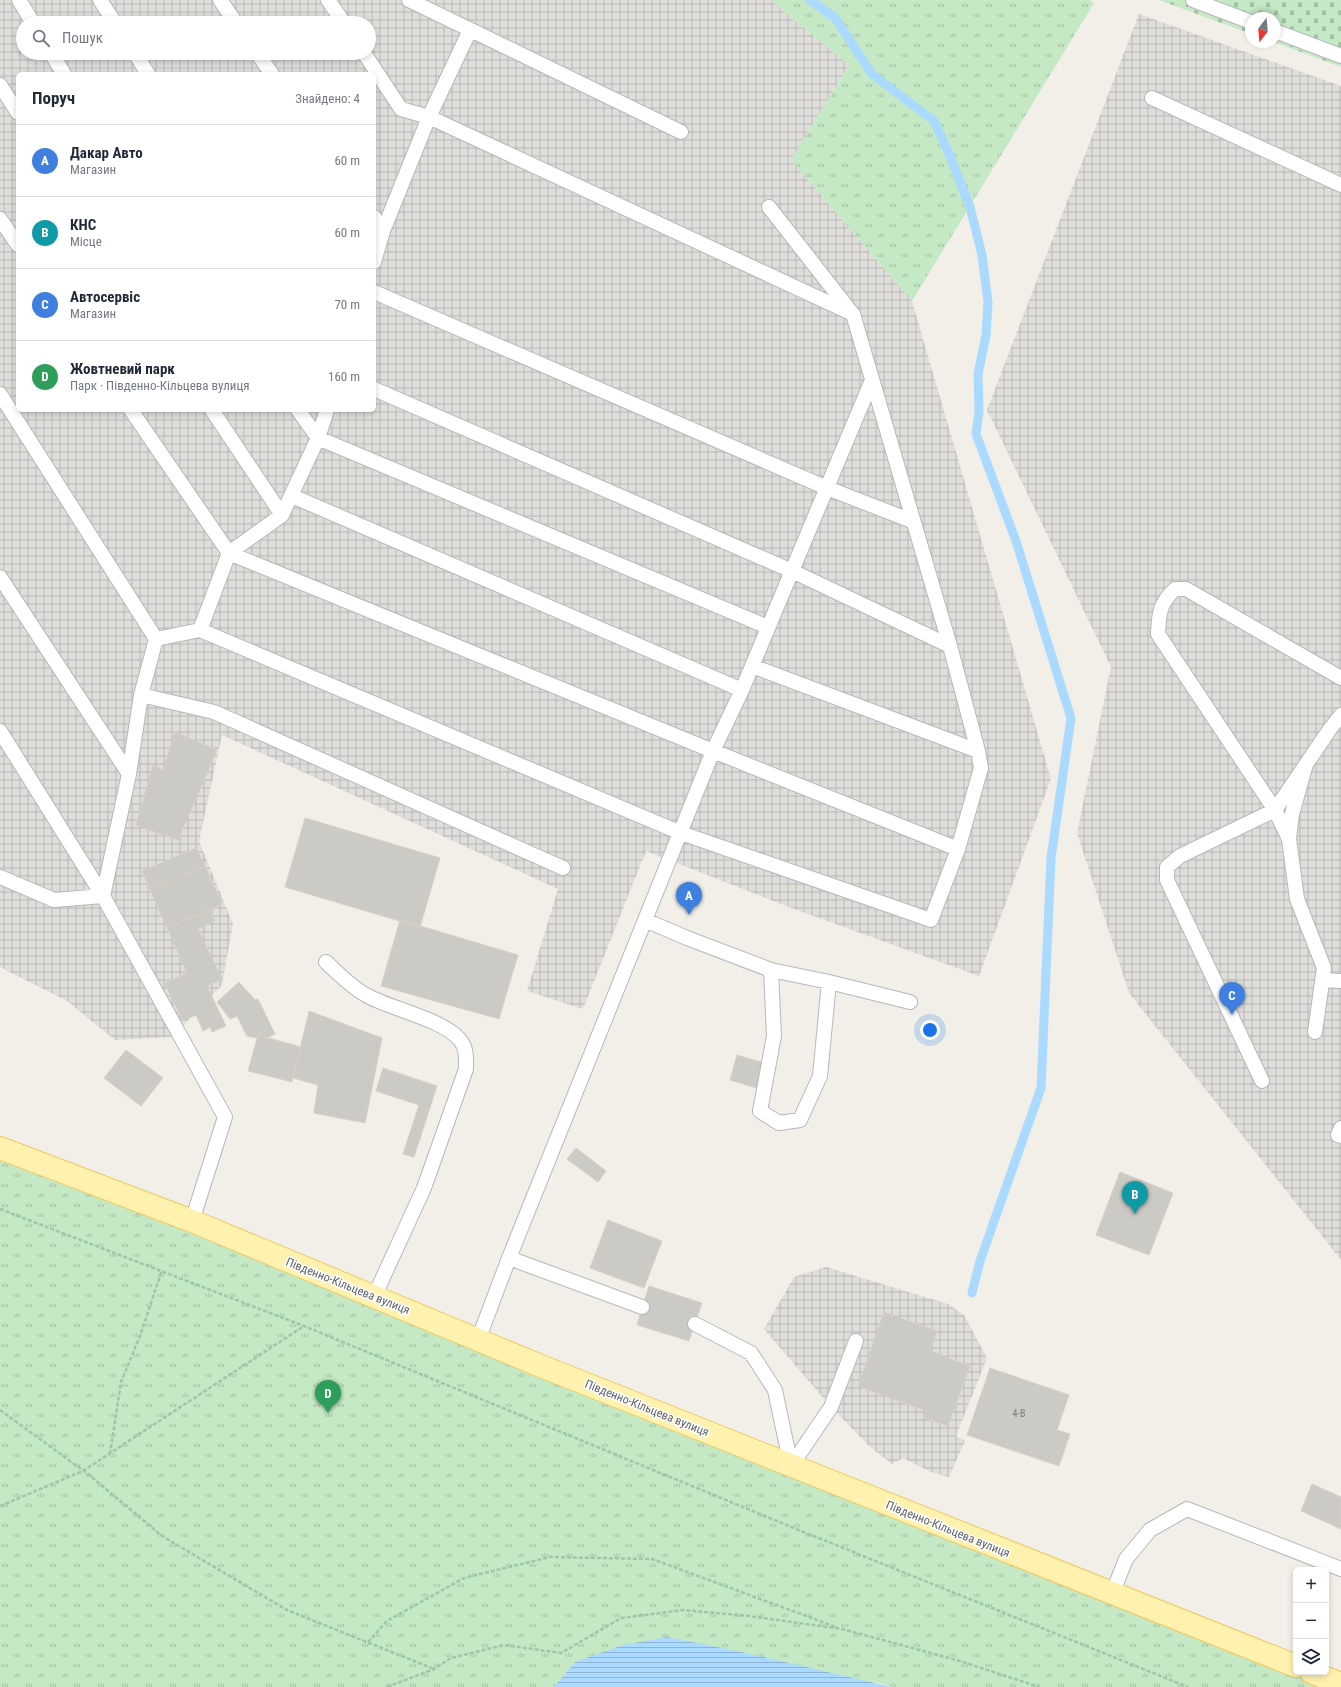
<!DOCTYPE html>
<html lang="uk">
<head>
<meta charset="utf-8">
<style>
  :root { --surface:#fff; --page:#f6f6f7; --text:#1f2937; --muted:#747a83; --line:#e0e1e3; --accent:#ea4335 }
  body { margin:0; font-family:"Roboto Condensed",sans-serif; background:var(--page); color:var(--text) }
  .controls { position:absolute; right:12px; bottom:12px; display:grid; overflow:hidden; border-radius:6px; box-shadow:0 2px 6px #0003 }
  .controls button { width:36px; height:36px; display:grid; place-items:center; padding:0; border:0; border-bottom:1px solid var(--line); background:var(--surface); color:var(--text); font:20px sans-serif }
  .compass { position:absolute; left:1245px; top:12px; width:36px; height:36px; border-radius:50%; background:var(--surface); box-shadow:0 2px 6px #0003; rotate:196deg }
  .you { position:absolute; left:930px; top:1030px; width:14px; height:14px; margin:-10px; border:3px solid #fff; border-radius:50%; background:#1a73e8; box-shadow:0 0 0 6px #1a73e833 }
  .badge { display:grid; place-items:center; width:26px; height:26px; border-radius:50%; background:var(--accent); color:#fff; font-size:13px; font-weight:700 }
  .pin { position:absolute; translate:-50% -33px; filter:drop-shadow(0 1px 2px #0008) }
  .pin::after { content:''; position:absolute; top:21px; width:14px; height:12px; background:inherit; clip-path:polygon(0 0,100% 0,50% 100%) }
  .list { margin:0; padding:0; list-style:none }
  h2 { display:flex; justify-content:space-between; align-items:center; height:52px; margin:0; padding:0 16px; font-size:17px }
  h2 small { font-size:13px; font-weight:400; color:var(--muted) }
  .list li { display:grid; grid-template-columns:26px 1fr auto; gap:12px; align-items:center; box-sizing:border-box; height:72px; padding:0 16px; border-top:1px solid var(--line) }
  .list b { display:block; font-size:15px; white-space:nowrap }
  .list p { margin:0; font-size:13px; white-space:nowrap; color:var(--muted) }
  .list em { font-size:13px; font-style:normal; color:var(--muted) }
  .icon { flex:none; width:22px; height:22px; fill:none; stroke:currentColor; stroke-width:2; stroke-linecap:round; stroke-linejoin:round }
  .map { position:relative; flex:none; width:1341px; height:1687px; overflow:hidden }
  .search { position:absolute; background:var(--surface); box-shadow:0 2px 6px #0003; left:16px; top:16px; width:360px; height:44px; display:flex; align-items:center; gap:10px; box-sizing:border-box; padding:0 14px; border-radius:22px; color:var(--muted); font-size:15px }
  .panel { position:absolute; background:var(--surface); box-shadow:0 2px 6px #0003; left:16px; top:72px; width:360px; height:340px; border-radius:6px }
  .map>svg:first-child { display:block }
  .industrial { fill:url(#industrial-grid); fill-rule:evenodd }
  .grass { fill:url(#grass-tufts) }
  .cemetery { fill:url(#cemetery-stones) }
  .water { fill:url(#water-rules) }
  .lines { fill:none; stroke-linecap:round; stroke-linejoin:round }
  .stream { stroke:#aadaff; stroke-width:9 }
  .building { fill:#cccac5; stroke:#d6d1c6 }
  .lane-casing { stroke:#b5b8bc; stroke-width:16 }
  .primary-casing { stroke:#f2c960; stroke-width:24 }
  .path { stroke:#9cc7a9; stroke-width:2.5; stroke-dasharray:4 2; stroke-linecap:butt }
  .lane { stroke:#fff; stroke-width:14 }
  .primary { stroke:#fff2af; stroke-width:22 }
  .labels { text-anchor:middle; stroke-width:3; stroke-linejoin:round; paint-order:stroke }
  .number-label { font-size:10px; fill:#7a7d7f }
  .street-label { font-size:12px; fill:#5f6368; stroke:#fff }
</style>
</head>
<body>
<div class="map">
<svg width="1341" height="1687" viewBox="0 0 1341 1687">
  <defs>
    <pattern id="industrial-grid" width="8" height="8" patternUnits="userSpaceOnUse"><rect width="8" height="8" fill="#e0deda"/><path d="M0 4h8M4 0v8" fill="none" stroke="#b9b8b5"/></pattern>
    <pattern id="grass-tufts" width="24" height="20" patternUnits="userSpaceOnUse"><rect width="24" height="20" fill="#c5e8c5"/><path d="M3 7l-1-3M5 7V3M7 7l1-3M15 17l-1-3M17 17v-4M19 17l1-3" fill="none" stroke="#a3c0a4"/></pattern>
    <pattern id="cemetery-stones" width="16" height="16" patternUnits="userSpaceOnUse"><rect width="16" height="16" fill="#c5e8c5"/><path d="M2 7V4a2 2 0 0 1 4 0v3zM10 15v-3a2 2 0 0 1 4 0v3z" fill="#a3c0a4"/></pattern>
    <pattern id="water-rules" width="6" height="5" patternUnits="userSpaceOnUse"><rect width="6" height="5" fill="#aadaff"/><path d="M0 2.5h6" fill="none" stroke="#8eb4d2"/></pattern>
  </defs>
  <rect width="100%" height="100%" fill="#f1efe8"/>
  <!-- industrial -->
  <path class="industrial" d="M0 0H770L849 65 791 160 912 301 1051 779 979 976 786 906 646 851 583 1009 527 991 558 889 222 735 199 841 233 924 222 985 172 1037 115 1040 67 1001 0 967ZM23 23H369V53H23ZM18 74H374V410H18Z
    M1139 14 1341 86V1260L1129 993 1077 833 1111 667 987 410Z
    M826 1267 948 1304 964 1315 987 1358 956 1436 965 1441 949 1477 931 1472 903 1458 892 1464 869 1446 831 1407 764 1329 794 1277Z"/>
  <!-- grass -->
  <path class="grass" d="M770 0H1089L1094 3 912 301 791 160 849 65Z
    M0 1149 1341 1687H892L880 1683 575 1662 554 1687H0Z"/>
  <!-- cemetery -->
  <path class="cemetery" d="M1159 0H1341V67L1274 42H1275V18H1251V34Z"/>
  <!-- water -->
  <path class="water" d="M667 1637 741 1652 892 1687H554L575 1662 623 1645Z"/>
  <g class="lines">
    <!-- stream -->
    <path class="stream" d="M810 0 835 18 872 74 934 121 950 156 970 207 982 255 988 302 986 335 978 374 979 412 976 434 1016 541 1071 718 1051 858 1041 1088 980 1261 972 1293"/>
  </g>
  <!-- building -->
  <path class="building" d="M175 732 217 750 178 840 136 825 153 765 163 770Z
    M305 818 440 858 420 927 285 887Z
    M196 848 205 866 150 890 142 871Z
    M205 866 222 904 167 928 150 890Z
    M210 910 215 921 198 929 222 979 207 986 226 1026 212 1032 210 1027 203 1031 196 1015 183 1021 165 983 187 973 167 928Z
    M400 920 518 955 499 1019 381 986Z
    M239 982 255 1000 258 999 275 1034 267 1038 258 1035 257 1038 247 1036 237 1016 230 1019 217 1002Z
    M309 1011 382 1038 365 1123 314 1113 318 1085 293 1078Z
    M258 1035 301 1047 292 1082 248 1071Z
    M126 1050 163 1078 141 1106 104 1078Z
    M737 1055 764 1063 757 1088 730 1080Z
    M383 1068 437 1086 414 1157 403 1154 419 1105 376 1091Z
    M576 1148 606 1171 598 1182 567 1159Z
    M1120 1172 1173 1193 1149 1255 1096 1235Z
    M608 1220 662 1241 644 1288 590 1268Z
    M649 1286 702 1303 689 1341 637 1325Z
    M884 1312 937 1331 930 1351 970 1366 948 1426 924 1418 926 1411 858 1386Z
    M990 1368 1069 1395 1057 1430 1070 1434 1059 1466 967 1435Z
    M1312 1484 1341 1497V1529L1301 1511Z"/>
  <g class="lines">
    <!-- lane casing -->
    <g class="lane-casing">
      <path id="lane" d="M19 0 33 23
        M100 0 115 23
        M220 0 236 23
        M328 0 344 23
        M409 0 681 132
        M1193 0 1251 22
        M1275 31 1341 56
        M51 53 64 74
        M135 53 148 74
        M257 53 272 74
        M0 85 18 113
        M1152 98 1341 185
        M769 207 851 312
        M374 217 383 231 374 262
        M0 219 18 245
        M383 231 429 117 470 30
        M374 292 827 488 912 521
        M374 389 792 571 950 646
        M0 394 156 639 141 695
        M131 410 229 553 713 751 958 849
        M212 410 282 515
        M298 410 318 438 282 515 229 553 200 630 681 833 931 920 958 849 981 768 978 751 950 646 853 314 429 117 401 109 364 53
        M327 410 318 438 768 627
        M292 496 742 690
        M0 577 129 774
        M156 639 200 630
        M752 666 978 751
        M0 731 103 896 54 900 0 877
        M1306 764 1292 814 1289 839 1297 899 1324 968 1315 1032
        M1289 839 1275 810 1330 729 1341 715
        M645 920 687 938 771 970 829 982 910 1002
        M326 962C339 974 351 987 366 995 390 1009 443 1019 460 1040 467 1048 466 1058 466 1069L424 1188 374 1297
        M771 970 774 1036 760 1111 779 1123 800 1120 820 1076 829 982
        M1323 980 1341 981
        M1262 1081 1167 880V867L1180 856 1275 810 1158 634C1159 614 1159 604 1175 589H1186L1341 678
        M1341 1128 1338 1135 1341 1136
        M192 1221 225 1117 103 896 129 774 141 695 214 712 563 868
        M509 1258 642 1307
        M695 1324 751 1353 775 1390 791 1466
        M478 1340 509 1258 713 751 742 690 872 380
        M791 1466 831 1407 856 1341
        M1112 1594 1126 1559 1150 1530 1187 1509 1341 1569"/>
    </g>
    <!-- primary casing -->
    <g class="primary-casing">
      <path id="primary" d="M0 1148 192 1221 541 1366 1296 1666
        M1311 1672 1341 1684"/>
    </g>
    <!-- path -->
    <path class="path" d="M0 1209 304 1326 801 1531 1188 1687
      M0 1410 88 1474 162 1536 287 1610 434 1669
      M110 1454 121 1382 140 1336 162 1270
      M0 1506 83 1471 304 1326
      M368 1642 387 1621 464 1578 550 1557 652 1559 836 1627
      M387 1687 434 1669 451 1658 504 1645 561 1653 621 1618 683 1610 749 1616 842 1629 960 1661 1039 1687"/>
    <!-- lane -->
    <use href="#lane" class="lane"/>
    <!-- primary -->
    <use href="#primary" class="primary"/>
  </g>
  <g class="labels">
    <!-- number labels -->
    <g class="number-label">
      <text x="1019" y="1417">4-В</text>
    </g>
    <!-- street labels -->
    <g class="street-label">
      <text transform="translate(348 1286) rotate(22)" y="4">Південно-Кільцева вулиця</text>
      <text transform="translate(647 1408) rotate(22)" y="4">Південно-Кільцева вулиця</text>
      <text transform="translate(948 1529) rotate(22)" y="4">Південно-Кільцева вулиця</text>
    </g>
  </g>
</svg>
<div class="controls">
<button>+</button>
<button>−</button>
<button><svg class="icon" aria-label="layers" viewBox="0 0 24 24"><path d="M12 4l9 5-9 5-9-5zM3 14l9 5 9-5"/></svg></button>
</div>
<svg class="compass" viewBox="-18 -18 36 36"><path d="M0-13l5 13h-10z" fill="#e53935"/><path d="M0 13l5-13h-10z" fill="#747a83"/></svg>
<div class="you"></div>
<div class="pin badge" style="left:689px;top:915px;background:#3f7fe0">A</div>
<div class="pin badge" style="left:1135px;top:1214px;background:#0f9aa8">B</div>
<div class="pin badge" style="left:1232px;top:1015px;background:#3f7fe0">C</div>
<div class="pin badge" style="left:328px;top:1413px;background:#2e9e5b">D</div>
<div class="search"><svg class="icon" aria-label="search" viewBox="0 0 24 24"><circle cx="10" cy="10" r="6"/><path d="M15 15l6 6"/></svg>Пошук</div>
<section class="panel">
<h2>Поруч<small>Знайдено: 4</small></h2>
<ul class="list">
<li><span class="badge" style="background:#3f7fe0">A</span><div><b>Дакар Авто</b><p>Магазин</p></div><em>60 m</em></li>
<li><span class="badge" style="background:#0f9aa8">B</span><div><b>КНС</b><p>Місце</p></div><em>60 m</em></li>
<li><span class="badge" style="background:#3f7fe0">C</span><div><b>Автосервіс</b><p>Магазин</p></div><em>70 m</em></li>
<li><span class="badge" style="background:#2e9e5b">D</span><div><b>Жовтневий парк</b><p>Парк · Південно-Кільцева вулиця</p></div><em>160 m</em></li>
</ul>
</section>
</div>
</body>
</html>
